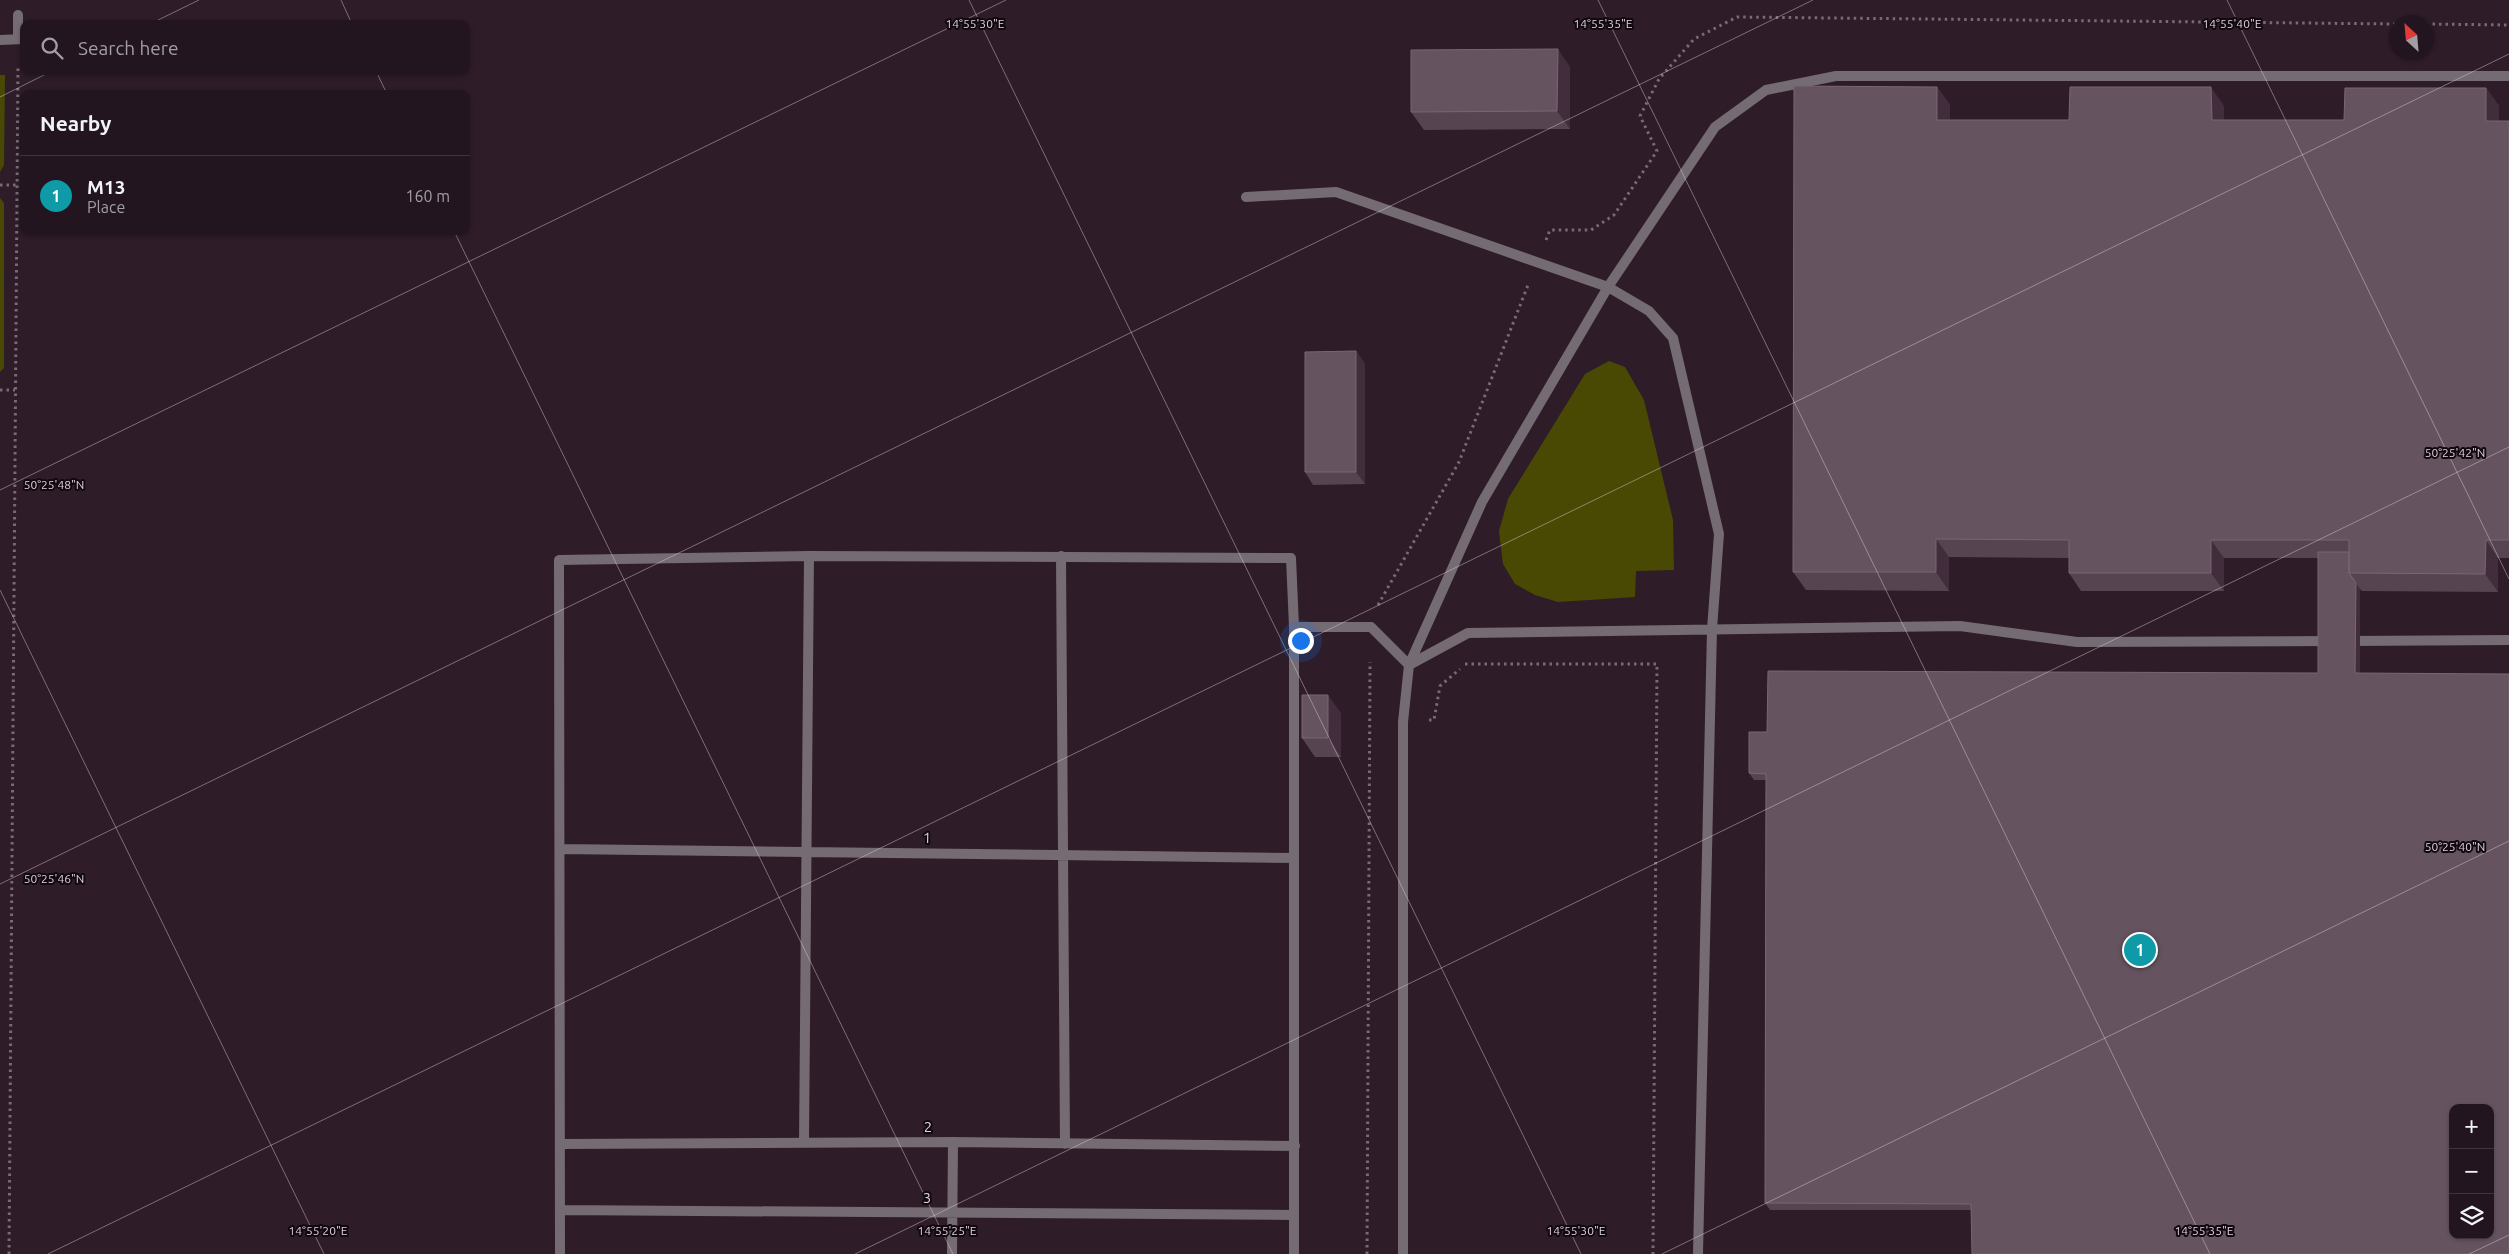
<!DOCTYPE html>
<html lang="en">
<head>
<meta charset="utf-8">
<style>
  :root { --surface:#22151f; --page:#2a1e28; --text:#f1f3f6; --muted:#a29fa4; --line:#3f343d; --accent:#1a73e8 }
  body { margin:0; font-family:Ubuntu,sans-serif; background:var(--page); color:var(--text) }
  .controls { position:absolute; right:15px; bottom:15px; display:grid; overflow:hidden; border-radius:10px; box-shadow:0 1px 4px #0004 }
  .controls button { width:45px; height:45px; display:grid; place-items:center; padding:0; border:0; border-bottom:1px solid var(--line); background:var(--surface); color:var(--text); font:25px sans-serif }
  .compass { position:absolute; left:2389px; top:15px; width:45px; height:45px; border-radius:50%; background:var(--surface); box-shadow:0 1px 4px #0004; rotate:334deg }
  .you { position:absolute; left:1300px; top:640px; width:18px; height:18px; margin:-12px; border:4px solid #fff; border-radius:50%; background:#1a73e8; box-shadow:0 0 0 8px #1a73e833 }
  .badge { display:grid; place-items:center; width:32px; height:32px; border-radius:50%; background:var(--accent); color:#fff; font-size:16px; font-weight:700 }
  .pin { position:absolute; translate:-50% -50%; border:2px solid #fff; box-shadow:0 1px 5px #0006 }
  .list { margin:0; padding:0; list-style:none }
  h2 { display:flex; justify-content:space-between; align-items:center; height:65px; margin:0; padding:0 20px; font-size:21px }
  h2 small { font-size:16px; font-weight:400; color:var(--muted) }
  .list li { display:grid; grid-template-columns:32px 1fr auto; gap:15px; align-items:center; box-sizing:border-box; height:80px; padding:0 20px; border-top:1px solid var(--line) }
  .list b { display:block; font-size:19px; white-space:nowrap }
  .list p { margin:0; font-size:16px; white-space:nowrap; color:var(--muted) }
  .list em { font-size:16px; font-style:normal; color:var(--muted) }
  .icon { flex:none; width:28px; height:28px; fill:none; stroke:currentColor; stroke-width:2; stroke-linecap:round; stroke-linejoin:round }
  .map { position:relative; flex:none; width:2509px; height:1254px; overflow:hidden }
  .search { position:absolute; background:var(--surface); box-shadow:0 1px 4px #0004; left:20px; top:20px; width:450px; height:55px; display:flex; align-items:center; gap:12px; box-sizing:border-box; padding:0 18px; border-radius:10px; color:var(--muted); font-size:19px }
  .panel { position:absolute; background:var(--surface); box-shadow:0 1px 4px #0004; left:20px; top:90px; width:450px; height:145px; border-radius:10px }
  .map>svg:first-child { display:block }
  .green { fill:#4a4904 }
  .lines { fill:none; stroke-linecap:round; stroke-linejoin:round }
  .path { stroke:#7a6a75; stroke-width:3; stroke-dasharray:2.5 4; stroke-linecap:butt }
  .service { stroke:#756b72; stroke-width:10 }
  .wall { fill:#574451 }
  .shaded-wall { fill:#412d3b }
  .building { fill:#665360; stroke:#796773; fill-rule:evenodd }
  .ticks { fill:none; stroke:#dfd2db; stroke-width:1; stroke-opacity:0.45 }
  .labels { text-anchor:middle; stroke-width:4; stroke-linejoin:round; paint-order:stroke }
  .street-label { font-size:15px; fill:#dfd2db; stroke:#11090f }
  .ticks-label { font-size:12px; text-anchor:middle; fill:#dfd2db; stroke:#11090f; stroke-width:4; stroke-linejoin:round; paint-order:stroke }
</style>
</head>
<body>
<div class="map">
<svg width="2509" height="1254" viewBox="0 0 2509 1254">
  <rect width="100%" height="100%" fill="#2e1c29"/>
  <!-- green -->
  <path class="green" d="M0 75H5L4 165 0 172Z
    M0 198 4 203V368L0 372Z
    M1609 361 1625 367 1644 400 1673 520 1674 570 1636 571 1635 597 1558 602 1535 595 1515 584 1503 564 1499 531 1508 499 1585 374Z"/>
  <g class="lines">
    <!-- path -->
    <path class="path" d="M2426 24 2509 25
      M0 185H17
      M1546 240 1550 230H1591L1614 215 1657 151 1640 116 1659 79 1694 39 1737 17 2396 24
      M0 390H15
      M1378 605 1459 462 1528 285
      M1465 664H1657L1653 1254
      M1429 720H1434L1440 686 1460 669
      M9 1254 18 65
      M1367 1254 1370 662"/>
    <!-- service -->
    <path class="service" d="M18 39V15
      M0 40 24 39
      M1246 197 1336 192 1608 287 1649 311 1673 338 1719 534 1712 629 1698 1254
      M1061 556 1065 1144
      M2348 641 2509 640
      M560 849 1294 858
      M804 1143 809 556
      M561 1144 953 1142 1295 1146
      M561 1210 1294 1215
      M560 1254 559 560 809 556 1291 558 1294 627
      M952 1254 953 1142
      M1294 1254V627H1371L1409 665 1482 502 1608 287 1715 127 1766 90 1836 76H2509
      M1403 1254V722L1409 665 1468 633 1960 626 2077 642 2331 641"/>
  </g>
  <!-- wall -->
  <path class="wall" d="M1570 67V129L1424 130 1411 112Z
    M1937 87 1950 105V120H2069L2224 106V120H2344L2486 88 2499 106V121H2509V558H2498V592L2362 591 2360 589V673L1971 1210H1770L1765 1203 1766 780H1754L1749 773 1767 732 2318 673V558H2224V591H2081L2069 573V558L1949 557V591L1806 590 1793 572Z
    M1356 351 1365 364V484L1313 485 1305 472Z
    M1341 713V757H1315L1302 738Z"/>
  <!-- shaded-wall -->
  <path class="shaded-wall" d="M1558 49 1570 67V129L1557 111Z
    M1937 87 1950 105V138L1937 120Z
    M2211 87 2224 106V138L2212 120Z
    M2486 88 2499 106V139L2486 121Z
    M1356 351 1365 364V484L1356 472Z
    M1936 539 1949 557V591L1936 572Z
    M2211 540 2224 558V591L2211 573Z
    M2486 540 2498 558V592L2485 574Z
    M2356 583 2360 589V680L2355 673Z
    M1328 695 1341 713V757L1328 738Z"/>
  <!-- building -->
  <path class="building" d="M1558 49 1557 111 1411 112V50Z
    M1794 86 1937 87V120H2069L2070 87H2211L2212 120H2344L2345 88H2486V121H2509V540H2486L2485 574 2349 573V540H2211V573H2069V540L1936 539V572H1793Z
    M1356 351V472H1305V352Z
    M2318 552H2349V573L2356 583 2355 673 2509 674V1254H1972L1971 1204 1765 1203 1766 774 1749 773V732H1767L1768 671 2318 673ZM2453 1108H2490V1235H2453Z
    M1302 695H1328V738H1302Z"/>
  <!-- ticks -->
  <path class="ticks" d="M341 0 352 24M969 0 1581 1254M1598 0 2210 1254M2227 0 2509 579M150 24 199 0M376 71 387 94M0 97 52 71M454 231 953 1254M0 490 1006 0M0 590 324 1254M0 884 1813 0M48 1254 2509 54M855 1254 2509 447M1662 1254 2509 841M2469 1254 2509 1235"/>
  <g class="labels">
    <!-- street labels -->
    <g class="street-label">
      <text transform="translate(927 838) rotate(1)" y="5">1</text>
      <text x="928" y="1132">2</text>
      <text x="927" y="1203">3</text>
    </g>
  </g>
  <g class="ticks-label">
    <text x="2232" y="28">14°55'40"E</text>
    <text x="975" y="28">14°55'30"E</text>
    <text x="1603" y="28">14°55'35"E</text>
    <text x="2455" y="457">50°25'42"N</text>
    <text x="54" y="489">50°25'48"N</text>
    <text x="2455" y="851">50°25'40"N</text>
    <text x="54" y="883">50°25'46"N</text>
    <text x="318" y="1235">14°55'20"E</text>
    <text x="947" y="1235">14°55'25"E</text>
    <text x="1576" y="1235">14°55'30"E</text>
    <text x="2204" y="1235">14°55'35"E</text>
  </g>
</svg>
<div class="controls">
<button>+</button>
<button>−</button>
<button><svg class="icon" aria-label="layers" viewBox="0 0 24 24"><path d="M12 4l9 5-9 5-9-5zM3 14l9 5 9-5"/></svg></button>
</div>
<svg class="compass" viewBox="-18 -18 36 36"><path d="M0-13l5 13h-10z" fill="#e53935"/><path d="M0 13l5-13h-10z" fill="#a29fa4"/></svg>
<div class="you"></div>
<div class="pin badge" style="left:2140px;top:950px;background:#0f9aa8">1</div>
<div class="search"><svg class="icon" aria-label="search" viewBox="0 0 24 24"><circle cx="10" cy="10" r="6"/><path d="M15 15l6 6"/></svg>Search here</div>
<section class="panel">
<h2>Nearby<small></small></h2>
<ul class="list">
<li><span class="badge" style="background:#0f9aa8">1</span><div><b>M13</b><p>Place</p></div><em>160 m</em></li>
</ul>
</section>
</div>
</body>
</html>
